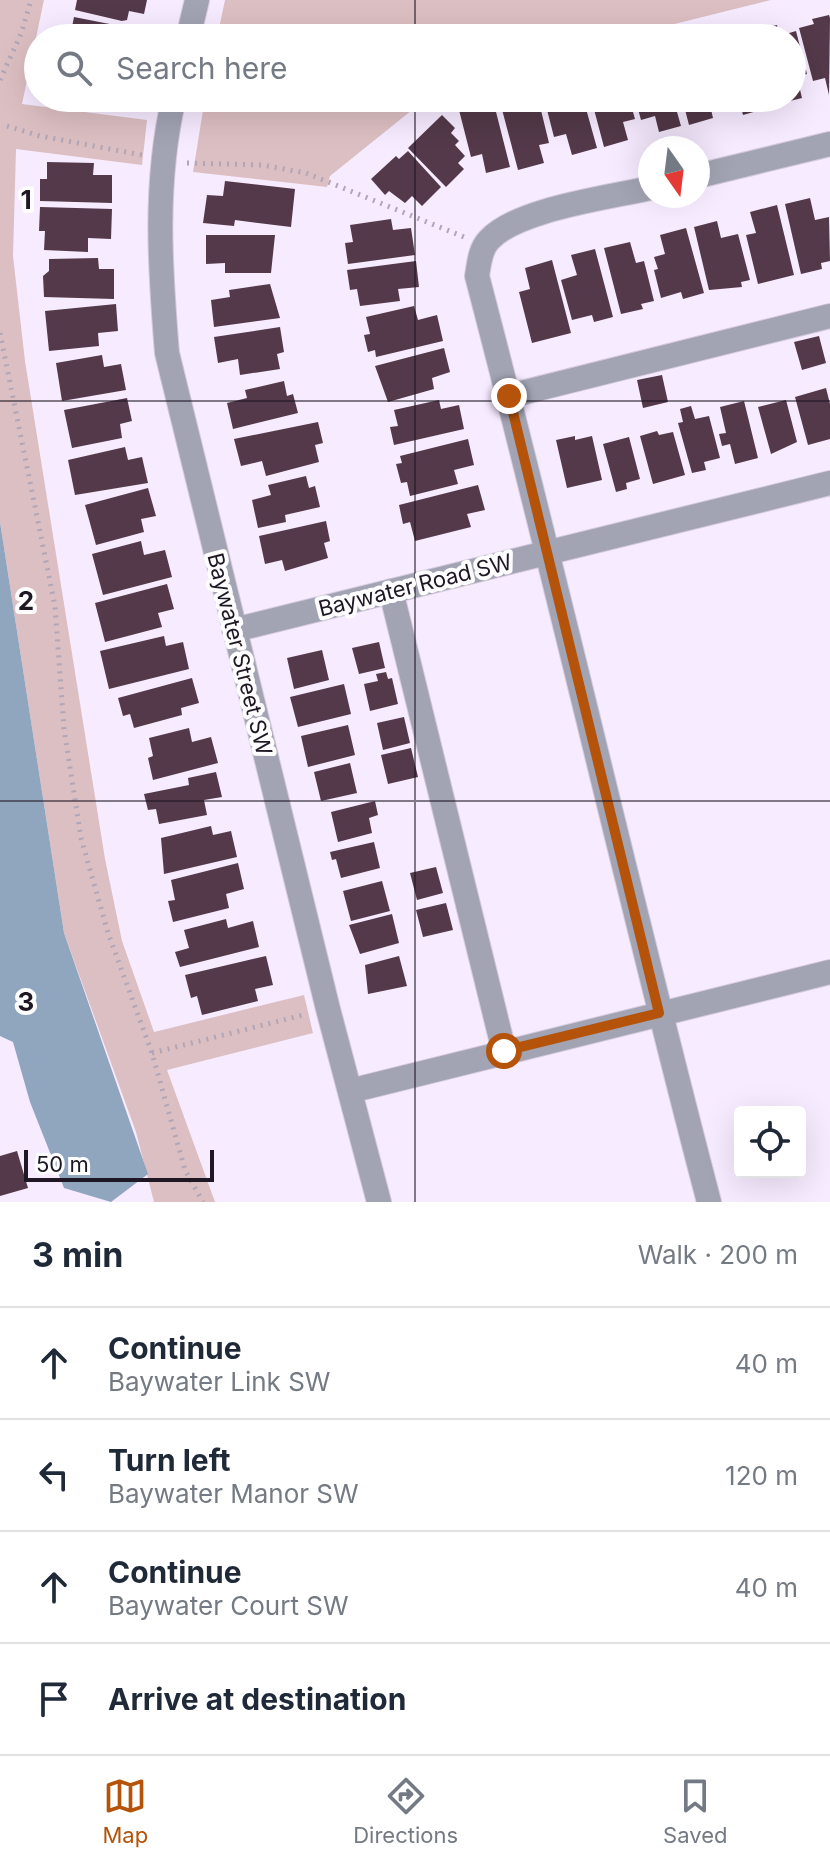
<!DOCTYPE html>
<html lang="en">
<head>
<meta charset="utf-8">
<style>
  :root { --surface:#fff; --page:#f2f2f3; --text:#1f2937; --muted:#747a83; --line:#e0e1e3; --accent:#b45309 }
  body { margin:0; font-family:Inter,sans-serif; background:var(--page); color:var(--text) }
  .controls { position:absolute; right:24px; bottom:24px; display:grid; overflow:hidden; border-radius:8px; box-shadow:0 8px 32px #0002 }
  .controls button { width:72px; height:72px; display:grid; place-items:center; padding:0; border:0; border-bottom:2px solid var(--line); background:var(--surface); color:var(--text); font:40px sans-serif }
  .compass { position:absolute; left:638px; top:136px; width:72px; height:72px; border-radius:50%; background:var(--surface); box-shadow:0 8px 32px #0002; rotate:166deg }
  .scale { position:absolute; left:24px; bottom:20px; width:190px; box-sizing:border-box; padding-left:8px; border:4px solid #1f1824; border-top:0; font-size:22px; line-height:28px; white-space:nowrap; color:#1f1824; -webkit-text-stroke:6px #fdfdfd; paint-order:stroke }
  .stop { position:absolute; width:24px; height:24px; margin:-18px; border:6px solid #b45309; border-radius:50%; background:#fff }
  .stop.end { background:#b45309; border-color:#fff; box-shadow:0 2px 8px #0008 }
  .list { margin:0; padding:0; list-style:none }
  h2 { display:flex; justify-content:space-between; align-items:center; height:104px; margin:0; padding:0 32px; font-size:34px }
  h2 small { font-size:26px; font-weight:400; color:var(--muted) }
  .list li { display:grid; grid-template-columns:52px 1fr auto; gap:24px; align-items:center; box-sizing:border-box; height:112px; padding:0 32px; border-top:2px solid var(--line) }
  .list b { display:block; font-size:30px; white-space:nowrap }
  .list p { margin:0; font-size:26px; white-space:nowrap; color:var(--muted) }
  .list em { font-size:26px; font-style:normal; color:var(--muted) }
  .icon { flex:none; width:44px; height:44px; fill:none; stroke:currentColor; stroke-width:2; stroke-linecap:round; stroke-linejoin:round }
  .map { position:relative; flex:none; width:830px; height:1202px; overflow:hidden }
  .search { position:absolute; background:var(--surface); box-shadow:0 8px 32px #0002; left:24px; right:24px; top:24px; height:88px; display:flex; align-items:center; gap:20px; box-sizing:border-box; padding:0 28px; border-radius:44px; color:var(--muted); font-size:30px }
  .sheet { height:552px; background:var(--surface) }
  nav { display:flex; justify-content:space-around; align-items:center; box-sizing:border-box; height:112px; border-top:2px solid var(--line); background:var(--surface); font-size:22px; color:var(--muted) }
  nav a { display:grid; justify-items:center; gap:4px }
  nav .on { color:var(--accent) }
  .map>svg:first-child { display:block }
  .green { fill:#dcbfc2 }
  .water { fill:#90a5be }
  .building { fill:#533949 }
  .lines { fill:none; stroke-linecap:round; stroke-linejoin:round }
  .minor-casing { stroke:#d4c9dc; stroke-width:26 }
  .path { stroke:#b0a6b7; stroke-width:5; stroke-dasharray:2 6; stroke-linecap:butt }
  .minor { stroke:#a2a3b3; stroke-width:24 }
  .route { stroke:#b45309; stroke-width:10 }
  .grid { fill:none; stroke:#1f1824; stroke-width:2; stroke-opacity:0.55 }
  .labels { text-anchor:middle; stroke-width:8; stroke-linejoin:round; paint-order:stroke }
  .street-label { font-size:22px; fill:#1f1824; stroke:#fdfdfd }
  .grid-label { font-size:26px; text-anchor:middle; font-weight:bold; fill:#1f1824; stroke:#fdfdfd; stroke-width:8; stroke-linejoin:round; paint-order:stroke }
</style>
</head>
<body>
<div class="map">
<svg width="830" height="1202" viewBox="0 0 830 1202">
  <rect width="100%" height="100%" fill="#f7ebff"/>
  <!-- green -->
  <path class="green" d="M0 0H44L22 104 147 120 142 165 16 149 13 256 25 361 105 859 122 941 154 1032 304 995 313 1033 167 1070 215 1202H154L136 1132 64 933 0 522Z
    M225 0H771L618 38H217Z
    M205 98H427L330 176 327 187 193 172Z"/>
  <!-- water -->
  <path class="water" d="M0 522 64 933 148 1174 111 1202 64 1188 30 1102 13 1042 0 1036Z"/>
  <!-- building -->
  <path class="building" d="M77 0H147L144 14 129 11 127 20 122 21 75 10Z
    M829 15 830 18 829 95 825 78 813 81 799 28 814 24 812 19Z
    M74 17 125 27 123 38H64L65 31 71 32Z
    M777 25 779 36 796 31 807 74 797 77 802 98 774 105 772 98H792V38H757L755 30Z
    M745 30 747 38H720V37Z
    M58 98H100L98 110Z
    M489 98 491 105 494 104 510 167 486 173 482 154 471 157 459 110Z
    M499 98H538L549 143 539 145 544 163 518 170Z
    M544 98H583L597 148 572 155 566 134 554 137Z
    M591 98H629L635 119 623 122 628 140 604 147Z
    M635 98H673L681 126 659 132 655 116 641 120Z
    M682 98H719L720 102 710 105 713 118 689 125Z
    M727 98H764L767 108 743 115 739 99 728 102Z
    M442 115 455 128 451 133 459 141 455 145 465 156 458 163 464 169 446 187 408 148Z
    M408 151 441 187 422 206 412 196 405 203 389 191 385 195 371 179 396 156 399 159Z
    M47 162 94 163 93 175H112V203L40 201V179H47Z
    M225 181 295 189 291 227 235 220 234 226 203 223 207 195 223 196Z
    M810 198 815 220 829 217 830 261 821 263 822 269 801 274 785 204Z
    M777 205 794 275 758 284 746 235 756 233 750 212Z
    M40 207 112 209 111 239 88 238V252L44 250 45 231H39Z
    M391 219 393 230 411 228 415 255 348 264 345 243 353 242 350 225Z
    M717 221 721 238 738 234 750 280 741 282 742 287 709 290 694 227Z
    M686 228 704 293 683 299 681 292 661 298 654 270 658 269 654 257 665 254 660 235Z
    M206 235H275L271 273H225V263L206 264Z
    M630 242 636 263 644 261 654 301 641 304 643 309 621 314 604 248Z
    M595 249 613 317 594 322 592 315 572 320 561 280 577 275 571 255Z
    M98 258 99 269H114V299L44 297 43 276 49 271V259Z
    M552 260 571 333 532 343 519 292 530 289 525 268Z
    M416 261 419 287 398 289 400 301 360 306 357 289 350 290 347 270Z
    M270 284 280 318 214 327 211 300 230 297 229 290Z
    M116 304 118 331 98 333 99 346 49 351 45 311Z
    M414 306 418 320 437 315 443 341 376 357 375 350 368 352 364 335 370 334 366 317Z
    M280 327 284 352 277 354 280 369 240 375 238 359 218 363 214 337Z
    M819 336 826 363 802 370 794 342Z
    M444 348 450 372 432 378 434 389 388 402 375 366Z
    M102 355 104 367 121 364 126 390 62 401 56 363Z
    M662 375 668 402 643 408 637 380Z
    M284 381 287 396 293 394 298 413 233 429 227 403 247 398 245 390Z
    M826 388 830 404V439L808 445 795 397Z
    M127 398 132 421 120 424 122 438 72 448 64 410Z
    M439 400 441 409 459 405 464 429 394 445 390 427 398 426 394 410Z
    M786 400 797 442 771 454 758 407Z
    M744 401 758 458 735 464 730 444 722 446 719 434 726 433 720 407Z
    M691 406 695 419 709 416 720 458 704 462 706 470 692 473 678 423 683 422 680 409Z
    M318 422 323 443 315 445 319 462 266 476 262 461 241 466 234 439Z
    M657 431 659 435 673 432 685 475 653 484 640 436Z
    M575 436V440L592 436 602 480 567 488 556 440Z
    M629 437 640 479 626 483 627 489 616 492 603 444Z
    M468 439 474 465 454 470 458 484 410 496 407 482 401 483 396 464 402 463 400 456Z
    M125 447 128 460 142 457 148 483 75 495 68 460Z
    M306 476 309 488 315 486 320 507 285 515 286 522 258 528 252 500 271 495 268 485Z
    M478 485 485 510 467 514 471 527 415 541 410 522 403 524 399 505Z
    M148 488 156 516 141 519 144 532 96 545 85 505Z
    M326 521 330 541 324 543 328 558 285 571 282 560 265 564 259 536Z
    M141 541 144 555 165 550 172 577 103 595 92 554Z
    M167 584 174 609 158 613 162 627 105 642 95 603Z
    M164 636 166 646 183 642 189 669 109 689 100 651Z
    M379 642 385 668 359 674 352 648Z
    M322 650 329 680 294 689 287 658Z
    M386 672 388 679 392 678 398 704 370 711 364 684 378 681 376 674Z
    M192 678 199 703 181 708 182 715 134 728 130 714 123 716 118 698Z
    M344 684 351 714 298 727 290 697Z
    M404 717 410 743 383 750 377 723Z
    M348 725 355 755 308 767 301 736Z
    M189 728 192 742 211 737 218 763 153 780 148 758 153 756 149 738Z
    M411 748 418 777 388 784 381 755Z
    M350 763 357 793 321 801 314 772Z
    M216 772 222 797 204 800 207 815 159 824 156 809 148 810 144 794 189 785 188 778Z
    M375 801 378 815 369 818 372 833 338 842 331 812Z
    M211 826 213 835 231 831 237 857 164 874 161 838Z
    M374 842 380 868 341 878 336 859 332 860 330 852Z
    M238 863 244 889 226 894 229 908 173 922 168 901 175 900 171 880Z
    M436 867 443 893 417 900 410 873Z
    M382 881 390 911 351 921 343 891Z
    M446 903 453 930 423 937 416 910Z
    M392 914 399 943 360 954 349 925Z
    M226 919 228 928 253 921 259 947 180 967 175 952 189 948 184 930Z
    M266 956 273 985 255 989 258 1001 202 1015 197 996 191 998 185 975Z
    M399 956 407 986 368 994 365 965Z
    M17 1151 28 1188 0 1196V1156Z"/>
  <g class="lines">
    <!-- minor casing -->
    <g class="minor-casing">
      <path id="minor" d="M188 38 197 0
        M174 98C154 182 160 268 167 353L328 1009 379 1202
        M698 176 830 144
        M650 188C608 198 517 209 489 240 480 249 479 264 477 276 558 584 628 894 709 1202
        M509 396 830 316
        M391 591 504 1051
        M234 630 830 483
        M350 1091 830 972"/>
    </g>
    <!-- path -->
    <path class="path" d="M0 80 21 34 31 0
      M7 126 40 136 142 155
      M187 163 262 165 306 173 464 237
      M0 333 55 606 64 729 81 838 108 933 152 1053 185 1170 203 1202
      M152 1053 307 1014"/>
    <!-- minor -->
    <use href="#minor" class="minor"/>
  </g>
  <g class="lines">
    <!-- route -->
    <path class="route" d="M504 1051 659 1013 509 396"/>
  </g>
  <!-- grid -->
  <path class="grid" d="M415 0V38M415 98V1202M0 401H830M0 801H830"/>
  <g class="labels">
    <!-- street labels -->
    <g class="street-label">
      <text transform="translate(415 585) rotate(-14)" y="8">Baywater Road SW</text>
      <text transform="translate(240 654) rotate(76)" y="8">Baywater Street SW</text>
    </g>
  </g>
  <g class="grid-label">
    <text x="26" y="209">1</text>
    <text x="26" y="610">2</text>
    <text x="26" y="1011">3</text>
  </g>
</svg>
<div class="controls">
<button><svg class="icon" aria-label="locate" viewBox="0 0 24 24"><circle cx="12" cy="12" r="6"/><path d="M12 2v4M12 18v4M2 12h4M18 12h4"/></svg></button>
</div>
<svg class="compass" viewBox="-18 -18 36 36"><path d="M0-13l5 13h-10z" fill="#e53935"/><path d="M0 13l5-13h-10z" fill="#747a83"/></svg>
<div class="scale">50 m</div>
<div class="stop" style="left:504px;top:1051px"></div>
<div class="stop end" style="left:509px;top:396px"></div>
<div class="search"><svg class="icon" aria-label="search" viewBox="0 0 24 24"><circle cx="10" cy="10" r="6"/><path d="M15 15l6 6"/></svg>Search here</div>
</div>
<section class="sheet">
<h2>3 min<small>Walk · 200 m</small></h2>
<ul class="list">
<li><svg class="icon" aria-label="ahead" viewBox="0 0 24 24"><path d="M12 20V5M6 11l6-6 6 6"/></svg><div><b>Continue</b><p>Baywater Link SW</p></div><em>40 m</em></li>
<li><svg class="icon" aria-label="left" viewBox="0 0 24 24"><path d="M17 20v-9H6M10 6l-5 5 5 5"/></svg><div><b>Turn left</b><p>Baywater Manor SW</p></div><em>120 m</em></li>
<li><svg class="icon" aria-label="ahead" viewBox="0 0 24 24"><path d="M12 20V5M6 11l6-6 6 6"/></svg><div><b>Continue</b><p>Baywater Court SW</p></div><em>40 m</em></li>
<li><svg class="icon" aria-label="arrive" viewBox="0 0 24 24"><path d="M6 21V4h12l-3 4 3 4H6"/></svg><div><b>Arrive at destination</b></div></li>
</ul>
</section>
<nav>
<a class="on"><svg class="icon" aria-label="map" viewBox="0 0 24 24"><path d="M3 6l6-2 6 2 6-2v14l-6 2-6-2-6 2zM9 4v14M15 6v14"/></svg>Map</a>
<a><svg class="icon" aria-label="directions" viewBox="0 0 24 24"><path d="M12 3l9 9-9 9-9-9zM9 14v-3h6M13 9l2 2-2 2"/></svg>Directions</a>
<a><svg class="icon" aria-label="saved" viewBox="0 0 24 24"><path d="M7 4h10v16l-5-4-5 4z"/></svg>Saved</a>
</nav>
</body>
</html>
